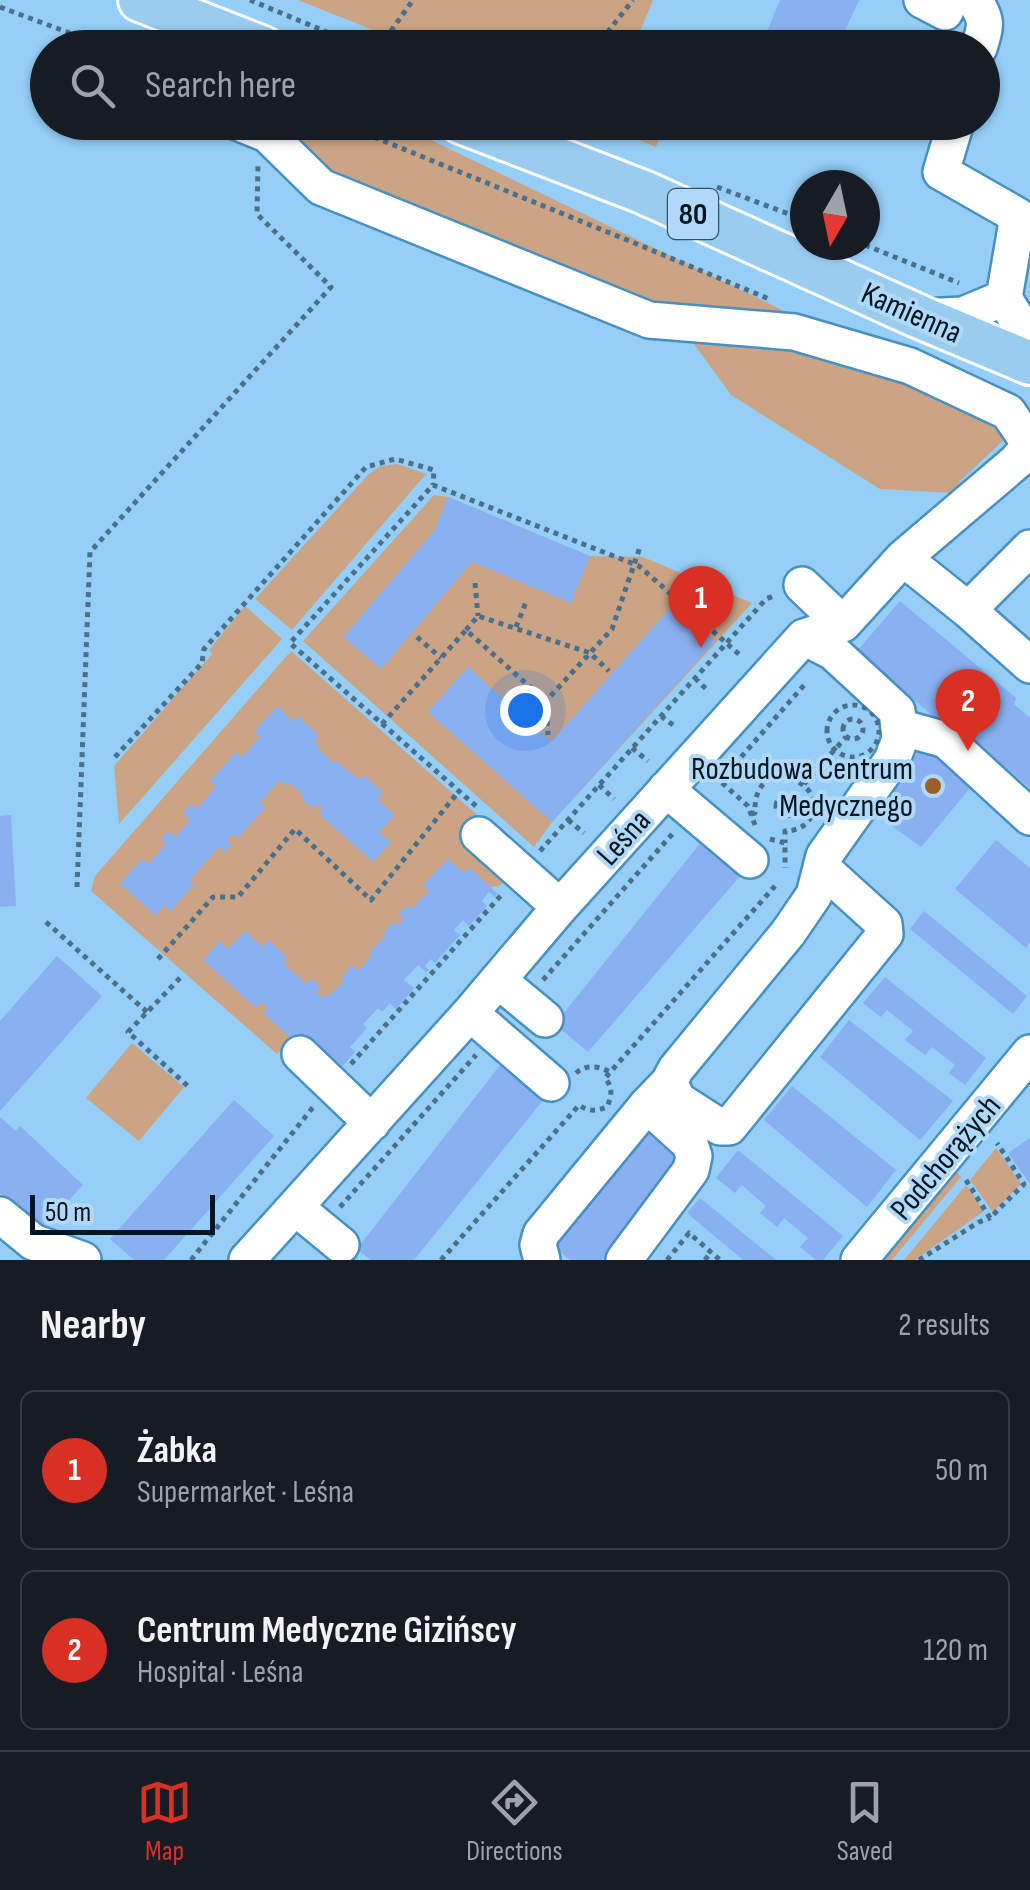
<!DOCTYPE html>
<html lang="en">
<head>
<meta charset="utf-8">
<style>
  :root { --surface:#171b24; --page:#242831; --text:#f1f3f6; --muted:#9ea1a6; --line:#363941; --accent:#d93025 }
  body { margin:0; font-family:"Sofia Sans Condensed",sans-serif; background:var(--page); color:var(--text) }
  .compass { position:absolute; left:790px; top:170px; width:90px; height:90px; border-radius:50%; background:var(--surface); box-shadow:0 2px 8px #0004; rotate:189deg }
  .scale { position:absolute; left:30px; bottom:25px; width:185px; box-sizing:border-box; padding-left:10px; border:5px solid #011523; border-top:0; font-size:28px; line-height:35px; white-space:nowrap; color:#011523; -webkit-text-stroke:8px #afd9f7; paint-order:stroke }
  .you { position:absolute; left:525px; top:710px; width:35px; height:35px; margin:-25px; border:8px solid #fff; border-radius:50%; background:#1a73e8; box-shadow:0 0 0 15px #1a73e833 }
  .badge { display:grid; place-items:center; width:65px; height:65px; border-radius:50%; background:var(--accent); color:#fff; font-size:32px; font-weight:700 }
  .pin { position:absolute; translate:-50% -82px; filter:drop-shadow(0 2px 5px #0008) }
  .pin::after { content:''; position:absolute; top:52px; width:35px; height:30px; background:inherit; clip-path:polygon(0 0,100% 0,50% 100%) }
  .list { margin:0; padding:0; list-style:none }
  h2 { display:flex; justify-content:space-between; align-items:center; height:130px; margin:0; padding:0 40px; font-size:42px }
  h2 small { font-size:32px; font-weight:400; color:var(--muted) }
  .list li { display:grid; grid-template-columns:65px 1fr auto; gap:30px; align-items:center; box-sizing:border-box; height:160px; margin:0 20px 20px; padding:0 20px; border:2px solid var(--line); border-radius:15px }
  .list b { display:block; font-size:38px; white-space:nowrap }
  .list p { margin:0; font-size:32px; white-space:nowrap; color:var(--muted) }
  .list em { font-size:32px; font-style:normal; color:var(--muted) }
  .icon { flex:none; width:55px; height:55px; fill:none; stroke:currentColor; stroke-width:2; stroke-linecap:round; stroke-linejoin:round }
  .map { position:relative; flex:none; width:1030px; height:1260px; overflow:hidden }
  .search { position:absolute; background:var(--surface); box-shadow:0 2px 8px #0004; left:30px; right:30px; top:30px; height:110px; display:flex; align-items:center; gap:25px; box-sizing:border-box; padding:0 35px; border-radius:55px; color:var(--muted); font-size:38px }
  .sheet { height:490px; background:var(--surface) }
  nav { display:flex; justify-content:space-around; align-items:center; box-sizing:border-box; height:140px; border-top:2px solid var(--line); background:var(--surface); font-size:28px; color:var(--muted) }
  nav a { display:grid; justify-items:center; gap:5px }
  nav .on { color:var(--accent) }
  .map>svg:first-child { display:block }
  .green { fill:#cba485 }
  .building { fill:#89b0f0 }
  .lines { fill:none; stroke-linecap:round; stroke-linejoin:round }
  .minor-casing { stroke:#4790bf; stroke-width:40 }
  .major-casing { stroke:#fff; stroke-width:48 }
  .path { stroke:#4a708b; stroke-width:5; stroke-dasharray:5 5; stroke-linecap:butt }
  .minor { stroke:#fff; stroke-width:35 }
  .major { stroke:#9ce; stroke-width:42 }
  .poi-dot { fill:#9d5f25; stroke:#afd9f7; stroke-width:4 }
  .labels { text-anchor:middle; stroke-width:8; stroke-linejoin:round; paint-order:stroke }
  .shield { fill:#afd9f7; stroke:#355063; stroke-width:2.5 }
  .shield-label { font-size:30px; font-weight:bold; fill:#011523 }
  .street-label { font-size:32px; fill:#011523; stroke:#afd9f7 }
  .poi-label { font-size:32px; fill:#011523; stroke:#afd9f7; text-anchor:end }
</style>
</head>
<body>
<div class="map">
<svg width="1030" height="1260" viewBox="0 0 1030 1260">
  <rect width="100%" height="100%" fill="#95cef6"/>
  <!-- green -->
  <path class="green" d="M298 0H653L637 39 656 47H415Z
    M281 123H396L1020 425 961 480 953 493 880 489 731 395 673 315 281 149Z
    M598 123H666L656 147Z
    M397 464 426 474 292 630 255 599 369 474 381 466Z
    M434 495 448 497 590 556 643 557 752 603 552 822 534 847 303 641Z
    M245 606 282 639 119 824 114 766 212 654 209 650Z
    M291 651 483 820 511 876 499 886 491 887 472 901 421 909 277 1054 91 891 95 876Z
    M132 1043 184 1087 139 1141 86 1098Z
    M996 1148 1021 1184 993 1212 970 1180Z
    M956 1171 961 1177 892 1260H882Z
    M966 1185 984 1211 915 1260H904Z"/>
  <!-- building -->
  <path class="building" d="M780 0H859L837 48H784L764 39Z
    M448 497 590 556 571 603 472 562 381 669 343 637 434 531Z
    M900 601 1016 698 1014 704 1030 718V788L995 758 921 847 874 813 940 722 857 651Z
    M674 604 715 641 552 822 428 712 468 667 551 742Z
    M277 706 293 721 298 716 319 735 314 741 320 746 317 748 335 764 336 761 359 780 364 775 383 793 377 799 395 815 379 832 391 842 373 862 319 814 323 809 317 804 313 809 301 798 303 795 289 783 286 786 280 780 260 803 266 807 238 838 232 834 227 840 232 844 225 852 219 847 190 880 194 884 171 911 165 905 156 916 120 884 142 859 149 864 166 844 161 839 168 831 175 837 190 820 183 813 191 804 197 809 216 787 210 781 236 752 242 757 260 737 254 732Z
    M11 815 16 906 0 907V816Z
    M706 836 747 868 588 1052 555 1024Z
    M996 840 1030 868V942L1026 948 955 889Z
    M448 859 464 873 470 868 498 894 495 897 489 892 482 901 487 906 469 926 463 920 454 930 460 935 435 963 431 959 425 966 429 970 426 972 418 965 404 980 414 988 396 1009 390 1003 382 1012 378 1008 363 1024 367 1028 350 1047 355 1052 339 1070 296 1033 291 1038 263 1013 268 1008 261 1002 256 1008 203 960 220 941 228 949 245 931 263 947 268 940 288 958 283 963 306 984 311 978 320 987 316 992 323 998 328 993 331 995 344 980 341 978 352 965 358 971 372 955 369 953 386 935 383 933 393 922 397 926 404 919 399 914 408 905 412 909 429 891 423 885Z
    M924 911 1027 996 1013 1014 910 929Z
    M57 956 102 996 0 1111V1021Z
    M885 977 986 1058 965 1085 949 1073 955 1065 932 1047 925 1055 905 1040 913 1031 887 1010 881 1017 863 1003Z
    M849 1020 953 1101 920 1140 820 1057Z
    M508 1055 552 1089 414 1260H371L357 1249Z
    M792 1086 896 1170 867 1207 764 1120Z
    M234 1100 274 1136 164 1260H134L110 1239Z
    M0 1117 16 1131 20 1126 83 1185 40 1230 0 1193Z
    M642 1126 682 1160 602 1260H570L548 1242Z
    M1030 1138V1184L1008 1153Z
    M738 1150 843 1236 823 1260H816L800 1247 808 1238 784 1218 777 1227 760 1213 766 1206 742 1185 735 1193 716 1178Z
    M700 1198 776 1260H743L687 1213Z"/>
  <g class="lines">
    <!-- minor casing -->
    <g class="minor-casing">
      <path id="minor" d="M922 0 945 12 950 0
        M974 0C988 20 986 25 979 48
        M237 122 267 134 321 187 649 320 794 332 910 366 1008 412 1027 440 1025 451 1017 461 903 558 843 624 804 637 560 907 470 1013 247 1260
        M956 122 941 172 1018 216 1004 298 1030 341
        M920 317 963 315 1004 298
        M903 558 968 610 1030 665
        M802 585 843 624
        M968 610 1030 548
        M804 637 833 652 897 711 900 739 892 760 824 856 814 895 788 933 676 1069 669 1082 678 1100 720 1127H729L885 934 884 924 821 867
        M899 727 946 740 1030 817
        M666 789 750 860
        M479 835 560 907
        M498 980 545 1019
        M470 1013 551 1083
        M300 1054 372 1123
        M296 1208 341 1245
        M0 1215 33 1242 83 1260
        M542 1260 538 1245 541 1234 647 1105 669 1082
        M624 1260 691 1170 694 1156 690 1144 647 1105
        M859 1260 1030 1053"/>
    </g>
    <!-- major casing -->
    <g class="major-casing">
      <path id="major" d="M140 0 263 48
        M461 122 643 192 920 317 1030 363"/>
    </g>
    <!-- path -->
    <path class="path" d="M250 0 365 48
      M0 7 83 38 135 48
      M391 31 413 0
      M595 48 633 0
      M337 122 637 244 769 299
      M717 187 805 220
      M865 245 959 283
      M475 583 478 616
      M516 627 526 602
      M466 630 478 616 590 653 609 671
      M417 637 441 658
      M695 678 709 692
      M546 701 548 735
      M827 731a26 26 0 1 1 52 0a26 26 0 1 1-52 0Z
      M661 716 677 728
      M843 729a10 10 0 1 1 20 0a10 10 0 1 1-20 0Z
      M382 724 466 630 546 701 612 629 640 547
      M632 748 648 761
      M115 757 202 663 204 649 366 467 395 459 434 470 433 485
      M804 784 846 737
      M599 785 614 799
      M776 806a10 10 0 1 1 20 0a10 10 0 1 1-20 0Z
      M476 806 290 643 433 485 639 566 741 656
      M751 814 755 813C754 791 763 778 784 772L786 779C824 783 822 831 785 831V843
      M568 820 584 833
      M755 825 748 806 720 781 806 683
      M770 839 785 843V868
      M540 851 766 599 776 595
      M77 887 90 552 331 287 257 214 258 164
      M46 922 147 1012
      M158 959 213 897H238L295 829 371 900 459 791
      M180 978 128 1032 190 1088
      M543 980 675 831
      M351 1064 503 893
      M576 1073C586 1064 599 1066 610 1072
      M574 1111 579 1105C589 1112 596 1111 607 1107 612 1095 613 1088 605 1078L775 886
      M966 1180 990 1218 1024 1184 997 1143
      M340 1207 476 1055
      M191 1260 314 1106
      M441 1260 573 1112
      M667 1260 689 1233 720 1260
      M705 1260 711 1252
      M919 1260 979 1222 990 1218"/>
    <!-- minor -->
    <use href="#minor" class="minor"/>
    <!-- major -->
    <use href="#major" class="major"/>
  </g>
  <!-- markers -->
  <circle class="poi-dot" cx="933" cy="786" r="10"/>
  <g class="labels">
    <!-- shield labels -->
    <rect class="shield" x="668" y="189" width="50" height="50" rx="8"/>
    <g class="shield-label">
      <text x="693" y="224">80</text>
    </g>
    <!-- street labels -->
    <g class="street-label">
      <text transform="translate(912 312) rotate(24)" y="11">Kamienna</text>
      <text transform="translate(623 837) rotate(-48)" y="11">Leśna</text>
      <text transform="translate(945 1157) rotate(-50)" y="11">Podchorążych</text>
    </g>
    <!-- poi labels -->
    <g class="poi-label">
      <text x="913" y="779">Rozbudowa Centrum<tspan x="913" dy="37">Medycznego</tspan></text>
    </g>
  </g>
</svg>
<svg class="compass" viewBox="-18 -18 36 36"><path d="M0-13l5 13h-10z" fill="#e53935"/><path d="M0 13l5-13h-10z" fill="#9ea1a6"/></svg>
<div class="scale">50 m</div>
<div class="you"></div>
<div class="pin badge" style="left:701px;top:648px">1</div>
<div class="pin badge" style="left:968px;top:751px">2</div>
<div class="search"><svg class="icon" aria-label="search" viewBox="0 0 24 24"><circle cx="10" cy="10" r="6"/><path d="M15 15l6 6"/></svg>Search here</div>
</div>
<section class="sheet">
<h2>Nearby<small>2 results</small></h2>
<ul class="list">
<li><span class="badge">1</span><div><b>Żabka</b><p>Supermarket · Leśna</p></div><em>50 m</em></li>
<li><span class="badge">2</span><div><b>Centrum Medyczne Gizińscy</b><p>Hospital · Leśna</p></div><em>120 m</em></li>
</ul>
</section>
<nav>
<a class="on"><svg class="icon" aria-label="map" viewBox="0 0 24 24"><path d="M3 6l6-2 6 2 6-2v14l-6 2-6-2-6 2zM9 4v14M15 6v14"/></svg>Map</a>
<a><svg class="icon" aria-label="directions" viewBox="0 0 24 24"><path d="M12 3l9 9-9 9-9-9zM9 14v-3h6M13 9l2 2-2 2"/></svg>Directions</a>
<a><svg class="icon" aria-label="saved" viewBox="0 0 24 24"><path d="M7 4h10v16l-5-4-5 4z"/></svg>Saved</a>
</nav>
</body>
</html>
